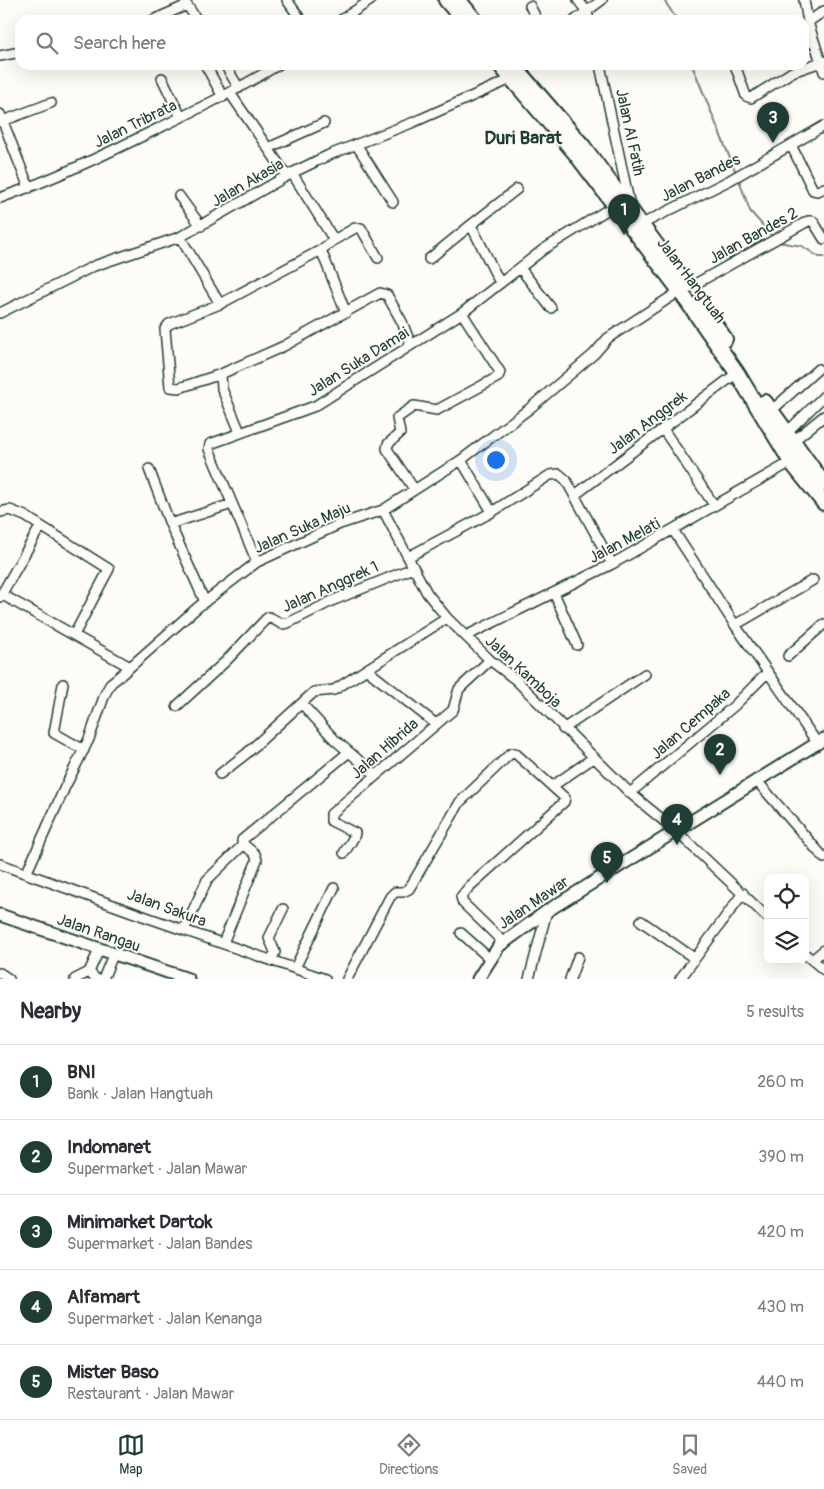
<!DOCTYPE html>
<html lang="en">
<head>
<meta charset="utf-8">
<style>
  :root { --surface:#fff; --page:#f2f2f3; --text:#2b2b33; --muted:#7c7c81; --line:#e1e1e2; --accent:#1f3d34 }
  body { margin:0; font-family:Pangolin,sans-serif; background:var(--page); color:var(--text) }
  .controls { position:absolute; right:15px; bottom:15px; display:grid; overflow:hidden; border-radius:10px; box-shadow:0 5px 20px #0002 }
  .controls button { width:45px; height:45px; display:grid; place-items:center; padding:0; border:0; border-bottom:1px solid var(--line); background:var(--surface); color:var(--text); font:25px sans-serif }
  .you { position:absolute; left:495px; top:459px; width:18px; height:18px; margin:-12px; border:4px solid #fff; border-radius:50%; background:#1a73e8; box-shadow:0 0 0 8px #1a73e833 }
  .badge { display:grid; place-items:center; width:32px; height:32px; border-radius:50%; background:var(--accent); color:#fff; font-size:16px; font-weight:700 }
  .pin { position:absolute; translate:-50% -41px; filter:drop-shadow(0 1px 2px #0008) }
  .pin::after { content:''; position:absolute; top:26px; width:18px; height:15px; background:inherit; clip-path:polygon(0 0,100% 0,50% 100%) }
  .list { margin:0; padding:0; list-style:none }
  h2 { display:flex; justify-content:space-between; align-items:center; height:65px; margin:0; padding:0 20px; font-size:21px }
  h2 small { font-size:16px; font-weight:400; color:var(--muted) }
  .list li { display:grid; grid-template-columns:32px 1fr auto; gap:15px; align-items:center; box-sizing:border-box; height:75px; padding:0 20px; border-top:1px solid var(--line) }
  .list b { display:block; font-size:19px; white-space:nowrap }
  .list p { margin:0; font-size:16px; white-space:nowrap; color:var(--muted) }
  .list em { font-size:16px; font-style:normal; color:var(--muted) }
  .icon { flex:none; width:28px; height:28px; fill:none; stroke:currentColor; stroke-width:2; stroke-linecap:round; stroke-linejoin:round }
  .map { position:relative; flex:none; width:824px; height:979px; overflow:hidden }
  .search { position:absolute; background:var(--surface); box-shadow:0 5px 20px #0002; left:15px; right:15px; top:15px; height:55px; display:flex; align-items:center; gap:12px; box-sizing:border-box; padding:0 18px; border-radius:15px; color:var(--muted); font-size:19px }
  .sheet { height:440px; background:var(--surface) }
  nav { display:flex; justify-content:space-around; align-items:center; box-sizing:border-box; height:70px; border-top:1px solid var(--line); background:var(--surface); font-size:14px; color:var(--muted) }
  nav a { display:grid; justify-items:center; gap:2px }
  nav .on { color:var(--accent) }
  .map>svg:first-child { display:block }
  .lines { fill:none; stroke-linecap:round; stroke-linejoin:round }
  .stream { stroke:#75877f; stroke-width:2 }
  .minor-casing { stroke:#1f3d34; stroke-width:12 }
  .major-casing { stroke:#1f3d34; stroke-width:15 }
  .highway-casing { stroke:#1f3d34; stroke-width:18 }
  .minor { stroke:#fdfcf7; stroke-width:9 }
  .major { stroke:#fdfcf7; stroke-width:11 }
  .highway { stroke:#fdfcf7; stroke-width:14 }
  .labels { text-anchor:middle; stroke-width:4; stroke-linejoin:round; paint-order:stroke }
  .street-label { font-size:16px; fill:#1f3d34; stroke:#fdfcf7 }
  .quarter-label { font-size:19px; font-weight:bold; fill:#1f3d34; stroke:#fdfcf7 }
</style>
</head>
<body>
<div class="map">
<svg width="824" height="979" viewBox="0 0 824 979">
  <rect width="100%" height="100%" fill="#fdfcf7"/>
  <filter id="ink" filterUnits="userSpaceOnUse"><feTurbulence type="fractalNoise" baseFrequency=".02" numOctaves="2"/><feDisplacementMap in="SourceGraphic" scale="10" xChannelSelector="R" yChannelSelector="G"/><feConvolveMatrix kernelMatrix="1 2 1 2 8 2 1 2 1" color-interpolation-filters="sRGB"/></filter>
  <g filter="url(#ink)">
    <g class="lines">
      <!-- stream -->
      <path class="stream" d="M664 0 677 20
        M692 65 736 173
        M739 180 750 211 773 237
        M778 242 802 246 819 257H824"/>
      <!-- minor casing -->
      <g class="minor-casing">
        <path id="minor" d="M287 0 301 20
          M578 0 587 12 589 20
          M804 0 808 22 824 72
          M530 6 537 20
          M153 20 187 5 197 20
          M341 20 371 0
          M575 20 602 0
          M808 22 824 11
          M804 44 814 41
          M0 56 20 52
          M225 65 239 88
          M600 65 630 206
          M735 65 746 96 751 98 792 72 824 61
          M206 66 223 97
          M162 78 181 117
          M230 93 287 176
          M0 114 29 188
          M0 122 51 103
          M356 144 393 202
          M791 145 813 190 818 191 824 188
          M268 148 324 123
          M179 196 201 226
          M0 198C54 179 106 154 157 129 198 109 239 89 278 65
          M642 224 730 180 824 126
          M180 237 220 304
          M334 240 355 228H361L378 258
          M321 250 346 313
          M429 259 471 225
          M520 268 551 308
          M500 283 471 225 517 189
          M688 288 808 221H813L824 239
          M0 313 94 266 180 237 292 173 329 155 414 122 511 79
          M221 374 179 388 170 387 165 329 169 324 220 304 321 250 334 240 292 173
          M771 411 818 369
          M663 429 714 505
          M240 432 222 389 221 374 284 346 380 293 387 295 402 322 411 345
          M786 433 824 396
          M792 442 824 416
          M461 460 492 512
          M149 469 170 524 205 602
          M414 489 387 449 388 444 400 433 397 418 414 406 437 410 498 377 500 372 462 313
          M575 495 737 373
          M383 510 427 593 447 618 490 660 516 680 630 793 675 830 768 918
          M0 512 10 510 25 516 109 569 74 635
          M170 524 232 504
          M673 530 735 625 818 744
          M408 557 492 512 550 475 559 474 566 480 612 564
          M257 562 209 449 210 444 315 406 462 313 544 249 615 205
          M554 593 577 645
          M1 594 130 667
          M0 597 40 527
          M735 625 813 580
          M466 636 612 564 791 462
          M788 656 824 624
          M367 670 436 724
          M63 684 54 733 84 750
          M302 704 335 740 376 775
          M177 706 226 661 266 619 269 617 282 624 288 623 334 600 413 568
          M563 729 645 674
          M220 774 246 754 314 692 334 690 447 618
          M756 780 824 858
          M554 785 593 758
          M630 793 734 706 767 673
          M344 853 354 837 355 833 331 821V814L453 710 459 689 490 660
          M0 864 146 917 325 979
          M27 872 65 787 89 739 105 694 111 683 121 675 198 607 257 562 340 524 383 510 461 460 529 409 594 354 608 338 680 291
          M641 921 694 958
          M184 930 207 880 243 845
          M461 933 489 958
          M223 943 257 860 255 854 242 843V840L349 752
          M805 954 824 970
          M272 959 275 952 269 938 283 909
          M812 960 824 950
          M295 968 334 888
          M0 973 9 979
          M75 979 89 972
          M96 979 89 972 99 950
          M103 979 113 955
          M347 979 390 897 395 892H403L409 889 460 802 510 754 515 753 565 798 564 802 469 887 461 897 463 903 503 942
          M529 979 547 911
          M570 979 578 957
          M680 979 743 893"/>
      </g>
      <!-- major casing -->
      <g class="major-casing">
        <path id="major" d="M0 915 188 979
          M478 979 499 946 547 911 824 739"/>
      </g>
      <!-- highway casing -->
      <g class="highway-casing">
        <path id="highway" d="M446 0 463 20
          M460 2 475 20
          M500 65 575 153 680 291 737 373 791 462 824 503
          M513 65 583 146 684 282
          M700 303 725 339
          M765 402 824 484"/>
      </g>
      <!-- minor -->
      <use href="#minor" class="minor"/>
      <!-- major -->
      <use href="#major" class="major"/>
      <!-- highway -->
      <use href="#highway" class="highway"/>
    </g>
  </g>
  <g class="labels">
    <!-- street labels -->
    <g class="street-label">
      <text transform="translate(135 123) rotate(-26)" y="6">Jalan Tribrata</text>
      <text transform="translate(631 132) rotate(78)" y="6">Jalan Al Fatih</text>
      <text transform="translate(700 177) rotate(-27)" y="6">Jalan Bandes</text>
      <text transform="translate(247 182) rotate(-30)" y="6">Jalan Akasia</text>
      <text transform="translate(753 235) rotate(-29)" y="6">Jalan Bandes 2</text>
      <text transform="translate(692 280) rotate(53)" y="6">Jalan Hangtuah</text>
      <text transform="translate(358 361) rotate(-32)" y="6">Jalan Suka Damai</text>
      <text transform="translate(647 422) rotate(-37)" y="6">Jalan Anggrek</text>
      <text transform="translate(302 527) rotate(-24)" y="6">Jalan Suka Maju</text>
      <text transform="translate(624 540) rotate(-28)" y="6">Jalan Melati</text>
      <text transform="translate(330 586) rotate(-24)" y="6">Jalan Anggrek 1</text>
      <text transform="translate(524 671) rotate(43)" y="6">Jalan Kamboja</text>
      <text transform="translate(690 723) rotate(-41)" y="6">Jalan Cempaka</text>
      <text transform="translate(384 748) rotate(-41)" y="6">Jalan Hibrida</text>
      <text transform="translate(533 902) rotate(-34)" y="6">Jalan Mawar</text>
      <text transform="translate(167 907) rotate(20)" y="6">Jalan Sakura</text>
      <text transform="translate(99 932) rotate(19)" y="6">Jalan Rangau</text>
    </g>
    <!-- quarter labels -->
    <g class="quarter-label">
      <text x="523" y="144">Duri Barat</text>
    </g>
  </g>
</svg>
<div class="controls">
<button><svg class="icon" aria-label="locate" viewBox="0 0 24 24"><circle cx="12" cy="12" r="6"/><path d="M12 2v4M12 18v4M2 12h4M18 12h4"/></svg></button>
<button><svg class="icon" aria-label="layers" viewBox="0 0 24 24"><path d="M12 4l9 5-9 5-9-5zM3 14l9 5 9-5"/></svg></button>
</div>
<div class="you"></div>
<div class="pin badge" style="left:624px;top:235px">1</div>
<div class="pin badge" style="left:720px;top:775px">2</div>
<div class="pin badge" style="left:773px;top:143px">3</div>
<div class="pin badge" style="left:677px;top:845px">4</div>
<div class="pin badge" style="left:607px;top:883px">5</div>
<div class="search"><svg class="icon" aria-label="search" viewBox="0 0 24 24"><circle cx="10" cy="10" r="6"/><path d="M15 15l6 6"/></svg>Search here</div>
</div>
<section class="sheet">
<h2>Nearby<small>5 results</small></h2>
<ul class="list">
<li><span class="badge">1</span><div><b>BNI</b><p>Bank · Jalan Hangtuah</p></div><em>260 m</em></li>
<li><span class="badge">2</span><div><b>Indomaret</b><p>Supermarket · Jalan Mawar</p></div><em>390 m</em></li>
<li><span class="badge">3</span><div><b>Minimarket Dartok</b><p>Supermarket · Jalan Bandes</p></div><em>420 m</em></li>
<li><span class="badge">4</span><div><b>Alfamart</b><p>Supermarket · Jalan Kenanga</p></div><em>430 m</em></li>
<li><span class="badge">5</span><div><b>Mister Baso</b><p>Restaurant · Jalan Mawar</p></div><em>440 m</em></li>
</ul>
</section>
<nav>
<a class="on"><svg class="icon" aria-label="map" viewBox="0 0 24 24"><path d="M3 6l6-2 6 2 6-2v14l-6 2-6-2-6 2zM9 4v14M15 6v14"/></svg>Map</a>
<a><svg class="icon" aria-label="directions" viewBox="0 0 24 24"><path d="M12 3l9 9-9 9-9-9zM9 14v-3h6M13 9l2 2-2 2"/></svg>Directions</a>
<a><svg class="icon" aria-label="saved" viewBox="0 0 24 24"><path d="M7 4h10v16l-5-4-5 4z"/></svg>Saved</a>
</nav>
</body>
</html>
